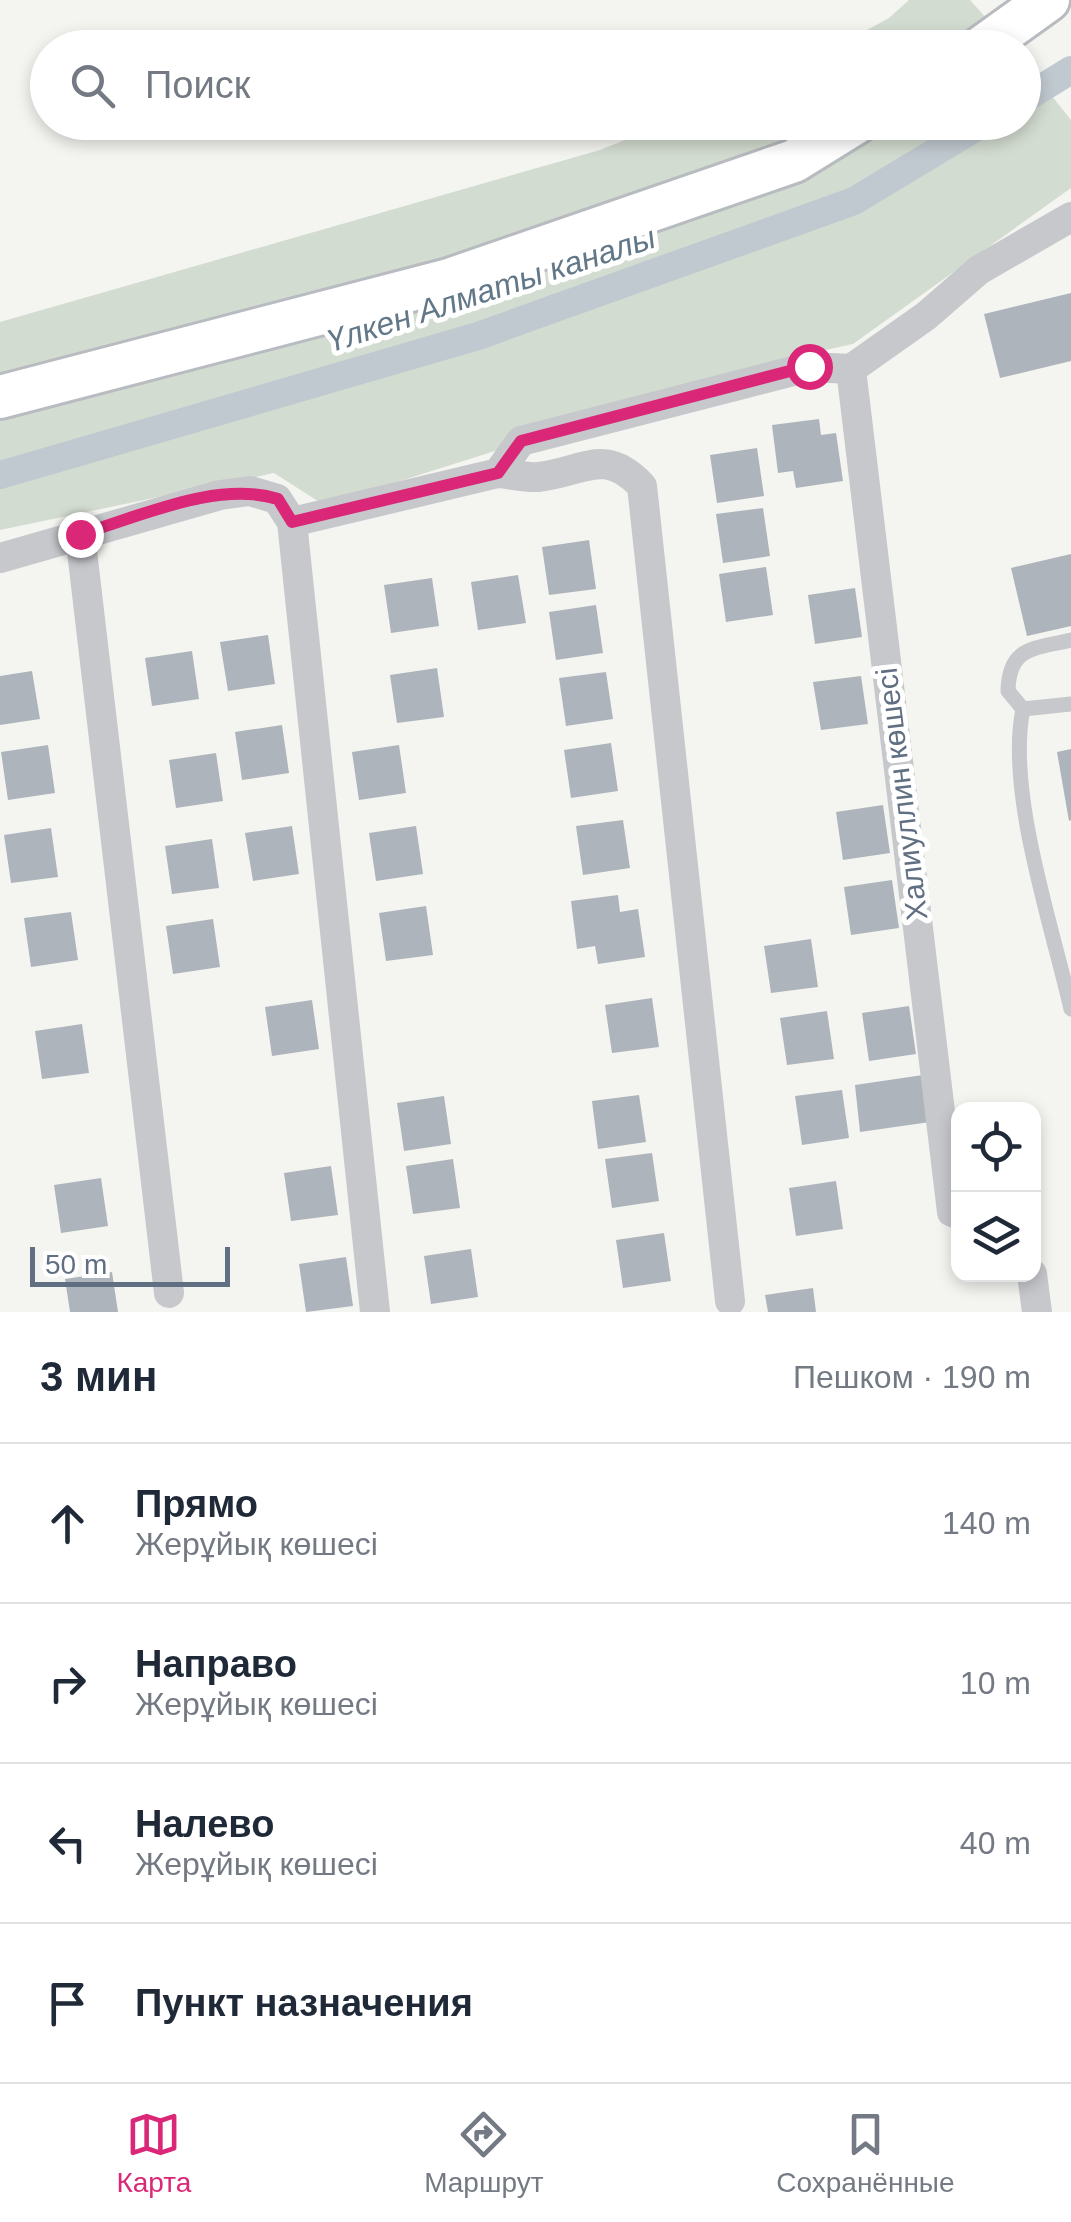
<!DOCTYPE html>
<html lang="ru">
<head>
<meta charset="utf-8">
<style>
  :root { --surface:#fff; --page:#f6f6f7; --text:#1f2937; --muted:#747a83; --line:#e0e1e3; --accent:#db2777 }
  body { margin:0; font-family:Arial,sans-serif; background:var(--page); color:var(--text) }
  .controls { position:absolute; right:30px; bottom:30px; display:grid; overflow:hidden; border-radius:20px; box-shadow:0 5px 15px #0003 }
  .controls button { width:90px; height:90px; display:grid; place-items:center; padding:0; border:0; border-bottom:2px solid var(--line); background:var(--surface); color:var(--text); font:50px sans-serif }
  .scale { position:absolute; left:30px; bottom:25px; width:200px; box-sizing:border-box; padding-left:10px; border:5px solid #616f83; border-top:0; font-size:28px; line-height:35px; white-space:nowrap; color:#616f83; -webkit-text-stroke:8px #fff; paint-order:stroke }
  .stop { position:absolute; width:30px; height:30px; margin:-22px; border:8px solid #db2777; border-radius:50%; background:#fff }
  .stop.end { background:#db2777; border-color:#fff; box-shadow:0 2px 10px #0008 }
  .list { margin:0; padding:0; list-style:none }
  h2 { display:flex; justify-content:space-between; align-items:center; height:130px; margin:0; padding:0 40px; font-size:42px }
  h2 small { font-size:32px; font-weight:400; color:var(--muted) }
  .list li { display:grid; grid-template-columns:65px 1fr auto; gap:30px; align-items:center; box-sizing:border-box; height:160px; padding:0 40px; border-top:2px solid var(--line) }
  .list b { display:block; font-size:38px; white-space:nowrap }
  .list p { margin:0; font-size:32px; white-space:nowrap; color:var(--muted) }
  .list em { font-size:32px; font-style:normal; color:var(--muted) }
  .icon { flex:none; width:55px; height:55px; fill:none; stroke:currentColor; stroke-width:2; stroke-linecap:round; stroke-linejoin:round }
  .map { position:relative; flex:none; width:1071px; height:1312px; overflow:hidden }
  .search { position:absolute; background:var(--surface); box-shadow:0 5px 15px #0003; left:30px; right:30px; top:30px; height:110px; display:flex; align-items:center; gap:25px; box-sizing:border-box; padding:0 35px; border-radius:55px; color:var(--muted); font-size:38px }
  .sheet { height:770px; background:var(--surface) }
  nav { display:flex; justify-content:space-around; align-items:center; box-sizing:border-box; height:140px; border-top:2px solid var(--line); background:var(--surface); font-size:28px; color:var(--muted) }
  nav a { display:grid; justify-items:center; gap:5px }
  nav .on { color:var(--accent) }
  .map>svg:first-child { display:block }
  .green { fill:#d3dcd1 }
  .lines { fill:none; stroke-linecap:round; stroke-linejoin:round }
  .canal { stroke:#c1c9d0; stroke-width:28 }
  .building { fill:#aeb4bb }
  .secondary-casing { stroke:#b8bbc0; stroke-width:48 }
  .lane { stroke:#c6c8cc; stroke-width:15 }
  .street { stroke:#c6c8cc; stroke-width:30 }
  .secondary { stroke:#fff; stroke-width:42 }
  .route { stroke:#db2777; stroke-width:12 }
  .labels { text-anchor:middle; stroke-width:10; stroke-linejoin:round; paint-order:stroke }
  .street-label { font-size:30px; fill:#616f83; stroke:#fff }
  .water-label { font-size:32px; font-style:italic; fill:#627787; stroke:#fff }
</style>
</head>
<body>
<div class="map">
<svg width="1071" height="1312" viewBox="0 0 1071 1312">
  <rect width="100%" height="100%" fill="#f4f5f0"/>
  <!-- green -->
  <path class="green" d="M909 0H970L1012 47 834 48 889 18Z
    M1024 61 1071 120V188L853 344 789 358 324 505 274 473 0 530V322L600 150 667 123 1024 122Z"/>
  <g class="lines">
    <!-- canal -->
    <path class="canal" d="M1024 99 1071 70
      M0 475 478 336 854 201 985 122"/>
  </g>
  <!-- building -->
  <path class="building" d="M1071 293V361L1000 378 984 314Z
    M819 419 821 435 836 433 843 481 796 488 793 471 778 473 772 425Z
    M757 448 764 496 717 503 710 455Z
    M763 508 770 556 723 563 716 514Z
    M589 540 596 589 549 595 542 547Z
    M1071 554V626L1027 636 1011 568Z
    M766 567 773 615 726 622 719 574Z
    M518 575 526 623 478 630 471 582Z
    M432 578 439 626 391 633 384 585Z
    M855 588 862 637 815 644 808 595Z
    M596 605 603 653 556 660 549 612Z
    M268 635 275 684 228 691 220 642Z
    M192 651 199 699 152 706 145 658Z
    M437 668 444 717 397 723 390 675Z
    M32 671 40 719 0 725V676Z
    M606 672 613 719 566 726 559 678Z
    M861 676 868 724 821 730 813 682Z
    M282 725 289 773 242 780 235 732Z
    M611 743 618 791 571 798 564 750Z
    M48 745 55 793 8 800 1 752Z
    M399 745 406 793 359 800 352 752Z
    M1071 749V820L1069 821 1057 752Z
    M216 753 223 801 176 808 169 760Z
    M883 805 890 853 843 860 836 812Z
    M623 820 630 868 583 875 576 826Z
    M292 826 299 874 253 881 245 833Z
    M416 826 423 874 376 881 369 833Z
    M51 828 58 877 11 883 4 835Z
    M212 839 219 888 172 894 165 846Z
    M892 880 899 928 851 935 844 887Z
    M618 895 620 912 638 909 645 957 598 964 595 946 577 949 571 901Z
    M426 906 433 955 386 961 379 913Z
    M71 912 78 960 31 967 24 918Z
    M213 919 220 967 173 974 166 926Z
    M811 939 818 987 771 993 764 946Z
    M652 998 659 1047 612 1053 605 1005Z
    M312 1000 319 1049 272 1056 265 1007Z
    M909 1006 916 1054 869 1061 862 1013Z
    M827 1011 834 1059 787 1065 780 1018Z
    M82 1024 89 1073 42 1079 35 1031Z
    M923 1075 930 1122 860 1132 855 1085Z
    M842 1090 849 1138 802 1145 795 1096Z
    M639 1095 646 1142 598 1149 592 1101Z
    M444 1096 451 1144 404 1151 397 1103Z
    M652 1153 659 1201 612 1208 605 1159Z
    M453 1159 460 1208 413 1214 406 1166Z
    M331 1166 338 1215 291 1221 284 1173Z
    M101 1178 108 1226 61 1233 54 1185Z
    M836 1181 843 1229 796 1236 789 1188Z
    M664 1233 671 1281 623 1288 616 1240Z
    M471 1249 478 1297 431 1304 424 1256Z
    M346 1257 353 1306 306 1312 299 1264Z
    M112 1272 118 1312H70L65 1279Z
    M813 1288 816 1312H768L765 1295Z"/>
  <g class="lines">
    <!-- secondary casing -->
    <g class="secondary-casing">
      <path id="secondary" d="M981 48 1048 0
        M0 397 449 280 794 161 857 122"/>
    </g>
    <!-- lane -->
    <path class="lane" d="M1071 640C1034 649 1009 646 1008 691L1023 709 1071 704
      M1023 709C1006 791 1052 925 1071 1009"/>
    <!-- street -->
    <path class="street" d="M851 369 952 1212 958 1214
      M851 369 926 316 979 270 1071 217
      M498 473C511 474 525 478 538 477 584 472 604 446 642 486L730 1301
      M292 522 375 1312
      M80 534 169 1293
      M0 558 220 495 250 491 277 499 292 522 498 473 521 441 809 367 851 369
      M1032 1274 1037 1312"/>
    <!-- secondary -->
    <use href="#secondary" class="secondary"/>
  </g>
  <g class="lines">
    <!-- route -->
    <path class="route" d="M80 534C140 517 216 480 278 499L292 522 498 473 521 441 809 366"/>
  </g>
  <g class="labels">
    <!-- street labels -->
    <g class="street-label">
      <text transform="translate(902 794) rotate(-97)" y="10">Халиуллин көшесі</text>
    </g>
    <!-- water labels -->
    <g class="water-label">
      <text transform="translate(491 289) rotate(-18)" y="11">Үлкен Алматы каналы</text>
    </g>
  </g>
</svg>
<div class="controls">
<button><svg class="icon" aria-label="locate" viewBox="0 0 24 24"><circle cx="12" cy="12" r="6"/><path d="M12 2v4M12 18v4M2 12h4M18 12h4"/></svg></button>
<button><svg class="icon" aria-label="layers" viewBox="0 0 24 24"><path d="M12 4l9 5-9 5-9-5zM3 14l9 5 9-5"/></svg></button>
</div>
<div class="scale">50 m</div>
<div class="stop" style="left:809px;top:366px"></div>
<div class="stop end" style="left:80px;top:534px"></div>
<div class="search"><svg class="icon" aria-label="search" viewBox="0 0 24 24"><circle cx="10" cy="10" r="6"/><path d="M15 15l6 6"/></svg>Поиск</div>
</div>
<section class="sheet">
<h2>3 мин<small>Пешком · 190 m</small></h2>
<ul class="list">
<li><svg class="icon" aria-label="ahead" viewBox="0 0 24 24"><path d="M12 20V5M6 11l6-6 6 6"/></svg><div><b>Прямо</b><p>Жерұйық көшесі</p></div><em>140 m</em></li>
<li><svg class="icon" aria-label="right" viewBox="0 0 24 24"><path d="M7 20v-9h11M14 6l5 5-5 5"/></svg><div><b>Направо</b><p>Жерұйық көшесі</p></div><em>10 m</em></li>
<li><svg class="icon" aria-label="left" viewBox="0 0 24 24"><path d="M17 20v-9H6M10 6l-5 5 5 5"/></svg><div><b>Налево</b><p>Жерұйық көшесі</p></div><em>40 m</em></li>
<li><svg class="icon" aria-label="arrive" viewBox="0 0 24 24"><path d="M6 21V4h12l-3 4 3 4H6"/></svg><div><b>Пункт назначения</b></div></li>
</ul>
</section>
<nav>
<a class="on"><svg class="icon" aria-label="map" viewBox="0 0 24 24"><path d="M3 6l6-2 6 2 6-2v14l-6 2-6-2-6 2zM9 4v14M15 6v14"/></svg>Карта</a>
<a><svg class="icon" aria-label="directions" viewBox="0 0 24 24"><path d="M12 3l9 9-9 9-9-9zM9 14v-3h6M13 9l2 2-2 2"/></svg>Маршрут</a>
<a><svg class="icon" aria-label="saved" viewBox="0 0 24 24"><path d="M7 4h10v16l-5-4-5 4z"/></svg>Сохранённые</a>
</nav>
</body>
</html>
